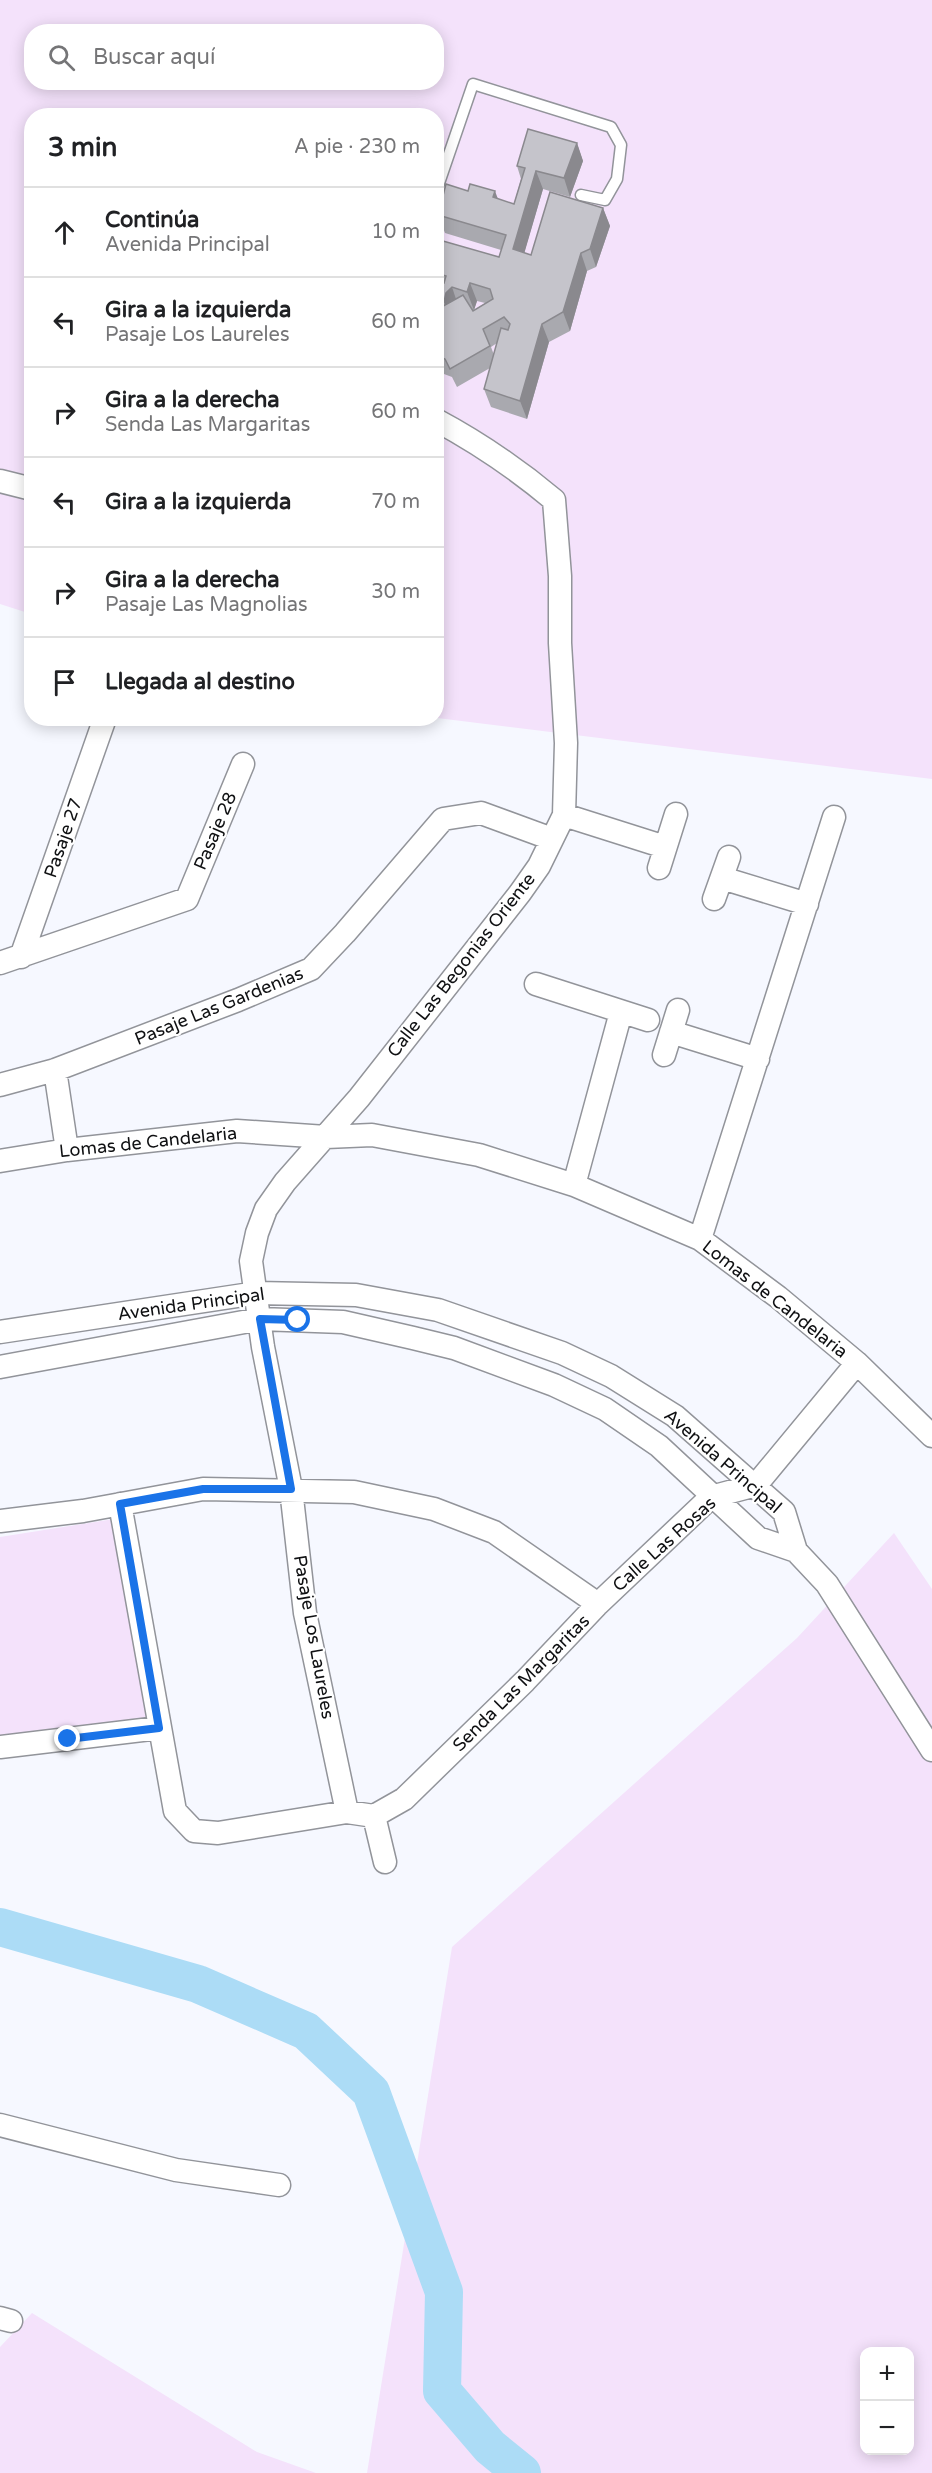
<!DOCTYPE html>
<html lang="es">
<head>
<meta charset="utf-8">
<style>
  :root { --surface:#fff; --page:#f2f2f2; --text:#202124; --muted:#757577; --line:#e0e0e0 }
  body { margin:0; font-family:"Varela Round",sans-serif; background:var(--page); color:var(--text) }
  .controls { position:absolute; right:18px; bottom:18px; display:grid; overflow:hidden; border-radius:12px; box-shadow:0 3px 15px #0003 }
  .controls button { width:54px; height:54px; display:grid; place-items:center; padding:0; border:0; border-bottom:2px solid var(--line); background:var(--surface); color:var(--text); font:30px sans-serif }
  .stop { position:absolute; width:18px; height:18px; margin:-14px; border:4px solid #1a73e8; border-radius:50%; background:#fff }
  .stop.end { background:#1a73e8; border-color:#fff; box-shadow:0 2px 6px #0008 }
  .list { margin:0; padding:0; list-style:none }
  h2 { display:flex; justify-content:space-between; align-items:center; height:78px; margin:0; padding:0 24px; font-size:26px }
  h2 small { font-size:20px; font-weight:400; color:var(--muted) }
  .list li { display:grid; grid-template-columns:39px 1fr auto; gap:18px; align-items:center; box-sizing:border-box; height:90px; padding:0 24px; border-top:2px solid var(--line) }
  .list b { display:block; font-size:22px; white-space:nowrap }
  .list p { margin:0; font-size:20px; white-space:nowrap; color:var(--muted) }
  .list em { font-size:20px; font-style:normal; color:var(--muted) }
  .icon { flex:none; width:33px; height:33px; fill:none; stroke:currentColor; stroke-width:2; stroke-linecap:round; stroke-linejoin:round }
  .map { position:relative; flex:none; width:932px; height:2473px; overflow:hidden }
  .search { position:absolute; background:var(--surface); box-shadow:0 3px 15px #0003; left:24px; top:24px; width:420px; height:66px; display:flex; align-items:center; gap:15px; box-sizing:border-box; padding:0 21px; border-radius:24px; color:var(--muted); font-size:22px }
  .panel { position:absolute; background:var(--surface); box-shadow:0 3px 15px #0003; left:24px; top:108px; width:420px; height:618px; border-radius:24px }
  .map>svg:first-child { display:block }
  .green { fill:#f4e2fb; fill-rule:evenodd }
  .lines { fill:none; stroke-linecap:round; stroke-linejoin:round }
  .river { stroke:#acdcf6; stroke-width:38 }
  .service-casing { stroke:#92949a; stroke-width:13 }
  .minor-casing { stroke:#92949a; stroke-width:25 }
  .service { stroke:#fff; stroke-width:10 }
  .minor { stroke:#fff; stroke-width:22 }
  .wall { fill:#a9a9af; fill-rule:evenodd }
  .shaded-wall { fill:#8a898e }
  .building { fill:#c5c4cb; stroke:#8a898e; stroke-width:1.5 }
  .route { stroke:#1a73e8; stroke-width:8 }
  .labels { text-anchor:middle; stroke-width:4.5; stroke-linejoin:round; paint-order:stroke }
  .street-label { font-size:18px; fill:#0f1012; stroke:#fff }
</style>
</head>
<body>
<div class="map">
<svg width="932" height="2473" viewBox="0 0 932 2473">
  <rect width="100%" height="100%" fill="#f6f8ff"/>
  <!-- green -->
  <path class="green" d="M0 0H932V779L437 718 436 116H32L31 614 0 604ZM32 32H436V82H32Z
    M114 1519 149 1720 0 1737V1537Z
    M894 1533 932 1589V2473H367L452 1947 797 1638ZM864 2352H910V2450H864Z
    M32 2313 257 2452 316 2473H0V2347Z"/>
  <g class="lines">
    <!-- river -->
    <path class="river" d="M0 1927 198 1984 306 2031 371 2092 444 2292 442 2391 490 2447 522 2473"/>
    <!-- service casing -->
    <g class="service-casing">
      <path id="service" d="M436 192 473 84 611 127 621 145 617 179 605 200 581 195"/>
    </g>
    <!-- minor casing -->
    <g class="minor-casing">
      <path id="minor" d="M0 481 32 489
        M564 815 665 847
        M659 868 676 814
        M722 878 807 904
        M714 899 729 857
        M21 957 105 718
        M0 963 187 899 243 764
        M536 984 648 1020
        M671 1032 758 1059
        M664 1055 678 1010
        M55 1070 67 1150
        M0 1085 55 1070 238 1000 311 969 345 933 443 819 481 813 552 839
        M0 1161 67 1150 237 1131 326 1137 372 1135 479 1155 574 1185 700 1239 778 1297 857 1363 932 1436
        M574 1185 621 1012
        M700 1239 834 817
        M0 1332 257 1293 356 1295 438 1310 562 1353 611 1376 675 1416 784 1512 796 1551 827 1584 932 1750
        M0 1367 260 1319 343 1322 413 1338 454 1348 554 1385 605 1409 659 1446 758 1538 796 1551
        M120 1504 175 1811 194 1831 218 1833 347 1812 374 1816 404 1799 525 1681 598 1604 711 1497 756 1485 857 1363
        M0 1521 83 1511 203 1489 354 1492 434 1509 494 1532 598 1604
        M0 1747 159 1728
        M347 1812 305 1613 291 1489 263 1347 251 1261 257 1233 266 1209 285 1182 359 1098 520 893 539 866 564 815 566 743 560 643V576L554 500C517 469 479 443 436 420
        M374 1816 385 1862
        M0 2125 176 2170 279 2185
        M0 2318 11 2321"/>
    </g>
    <!-- service -->
    <use href="#service" class="service"/>
    <!-- minor -->
    <use href="#minor" class="minor"/>
  </g>
  <!-- wall -->
  <path class="wall" d="M577 143 583 161 570 197 543 189 524 253 531 255 603 208 610 226 596 267 587 271 570 331 549 342 527 419 491 407 484 389 490 368 457 387 452 377 436 371V239L499 257 501 250 445 233 438 215 468 191 514 204 521 179 517 166ZM477 301 485 303 473 311 472 310H474ZM497 343 494 355 491 347Z"/>
  <!-- shaded-wall -->
  <path class="shaded-wall" d="M577 143 583 161 570 197 564 178Z
    M536 171 543 189 520 268 513 249Z
    M495 191 502 210 493 197Z
    M603 208 610 226 596 267 590 249Z
    M581 253 587 271 570 331 563 312Z
    M470 283 477 301 474 310 467 292Z
    M452 287 458 305 451 320 444 302 446 293Z
    M542 324 549 342 527 419 520 401Z"/>
  <!-- building -->
  <path class="building" d="M528 129 577 143 564 178 536 171 513 249 531 255 550 192 603 208 590 249 581 253 563 312 542 324 520 401 484 389 501 328 508 330 510 324 504 317 483 329 490 346 450 369 445 359 436 355V310L463 295 473 311 493 299 490 289 470 283 467 292 452 287 446 293 444 302 436 305V281L444 283 446 276 436 273V239L499 257 506 235 438 215 446 184 468 191 470 184 495 191 493 197 514 204 525 168 517 166Z"/>
  <g class="lines">
    <!-- route -->
    <path class="route" d="M68 1739 159 1728 120 1504 203 1489H291L260 1319 298 1320"/>
  </g>
  <g class="labels">
    <!-- street labels -->
    <g class="street-label">
      <text transform="translate(215 831) rotate(-67)" y="6">Pasaje 28</text>
      <text transform="translate(63 838) rotate(-71)" y="6">Pasaje 27</text>
      <text transform="translate(461 965) rotate(-52)" y="6">Calle Las Begonias Oriente</text>
      <text transform="translate(219 1006) rotate(-22)" y="6">Pasaje Las Gardenias</text>
      <text transform="translate(148 1142) rotate(-6)" y="6">Lomas de Candelaria</text>
      <text transform="translate(775 1299) rotate(38)" y="6">Lomas de Candelaria</text>
      <text transform="translate(191 1304) rotate(-8)" y="6">Avenida Principal</text>
      <text transform="translate(723 1461) rotate(41)" y="6">Avenida Principal</text>
      <text transform="translate(664 1544) rotate(-42)" y="6">Calle Las Rosas</text>
      <text transform="translate(314 1637) rotate(80)" y="6">Pasaje Los Laureles</text>
      <text transform="translate(521 1683) rotate(-45)" y="6">Senda Las Margaritas</text>
    </g>
  </g>
</svg>
<div class="controls">
<button>+</button>
<button>−</button>
</div>
<div class="stop" style="left:298px;top:1320px"></div>
<div class="stop end" style="left:68px;top:1739px"></div>
<div class="search"><svg class="icon" aria-label="search" viewBox="0 0 24 24"><circle cx="10" cy="10" r="6"/><path d="M15 15l6 6"/></svg>Buscar aquí</div>
<section class="panel">
<h2>3 min<small>A pie · 230 m</small></h2>
<ul class="list">
<li><svg class="icon" aria-label="ahead" viewBox="0 0 24 24"><path d="M12 20V5M6 11l6-6 6 6"/></svg><div><b>Continúa</b><p>Avenida Principal</p></div><em>10 m</em></li>
<li><svg class="icon" aria-label="left" viewBox="0 0 24 24"><path d="M17 20v-9H6M10 6l-5 5 5 5"/></svg><div><b>Gira a la izquierda</b><p>Pasaje Los Laureles</p></div><em>60 m</em></li>
<li><svg class="icon" aria-label="right" viewBox="0 0 24 24"><path d="M7 20v-9h11M14 6l5 5-5 5"/></svg><div><b>Gira a la derecha</b><p>Senda Las Margaritas</p></div><em>60 m</em></li>
<li><svg class="icon" aria-label="left" viewBox="0 0 24 24"><path d="M17 20v-9H6M10 6l-5 5 5 5"/></svg><div><b>Gira a la izquierda</b></div><em>70 m</em></li>
<li><svg class="icon" aria-label="right" viewBox="0 0 24 24"><path d="M7 20v-9h11M14 6l5 5-5 5"/></svg><div><b>Gira a la derecha</b><p>Pasaje Las Magnolias</p></div><em>30 m</em></li>
<li><svg class="icon" aria-label="arrive" viewBox="0 0 24 24"><path d="M6 21V4h12l-3 4 3 4H6"/></svg><div><b>Llegada al destino</b></div></li>
</ul>
</section>
</div>
</body>
</html>
